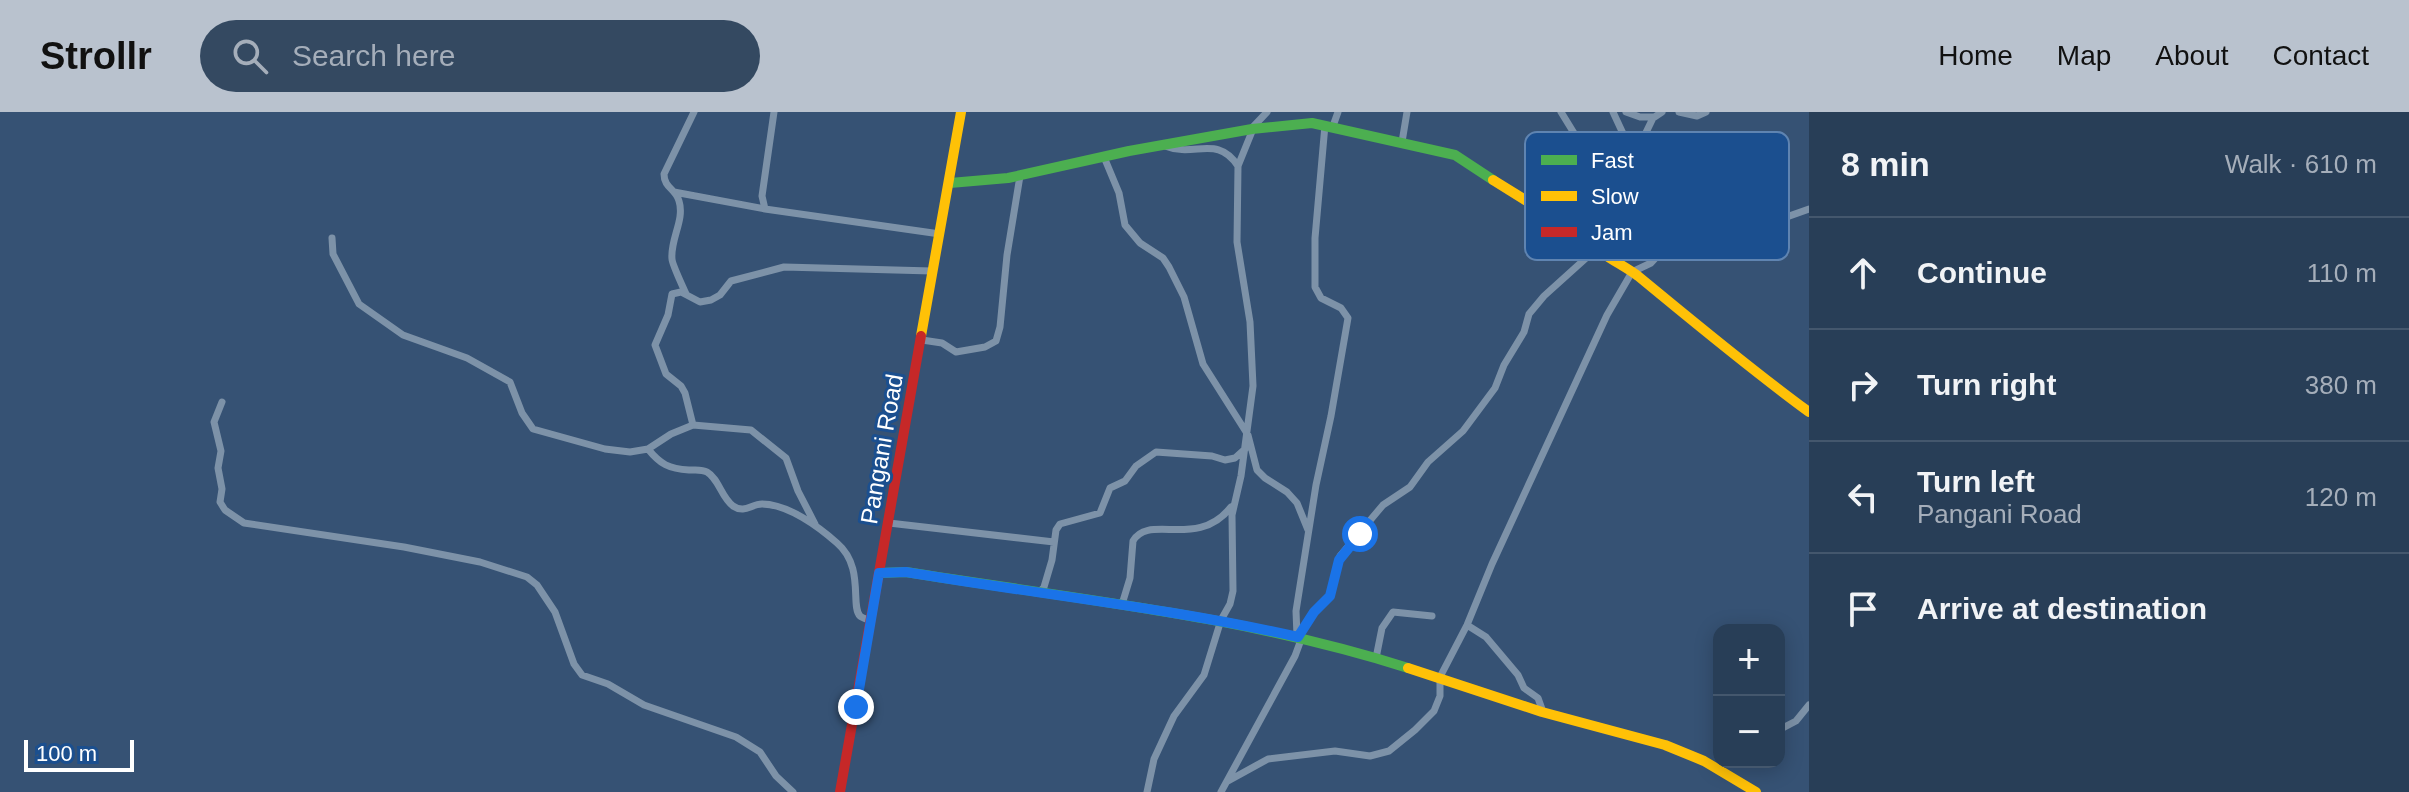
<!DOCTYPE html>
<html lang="en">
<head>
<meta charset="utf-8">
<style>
  :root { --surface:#283e57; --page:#344961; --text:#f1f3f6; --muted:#a5aeba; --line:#44576d; --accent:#b9c2ce }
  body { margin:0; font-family:Helvetica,sans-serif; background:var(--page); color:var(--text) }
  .controls { position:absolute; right:24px; bottom:24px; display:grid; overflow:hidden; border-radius:16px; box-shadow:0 4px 20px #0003 }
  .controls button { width:72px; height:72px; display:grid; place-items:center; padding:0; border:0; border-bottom:2px solid var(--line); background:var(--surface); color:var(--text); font:40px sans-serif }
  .scale { position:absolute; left:24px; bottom:20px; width:110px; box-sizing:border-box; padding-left:8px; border:4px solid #fff; border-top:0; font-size:22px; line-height:28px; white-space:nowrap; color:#fff; -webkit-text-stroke:6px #1b4f8f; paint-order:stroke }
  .stop { position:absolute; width:24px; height:24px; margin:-18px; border:6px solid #1a73e8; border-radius:50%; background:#fff }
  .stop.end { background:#1a73e8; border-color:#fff; box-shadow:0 2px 8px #0008 }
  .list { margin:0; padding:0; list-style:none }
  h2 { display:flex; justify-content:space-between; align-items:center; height:104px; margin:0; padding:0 32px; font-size:34px }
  h2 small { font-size:26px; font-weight:400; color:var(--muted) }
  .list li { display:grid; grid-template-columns:52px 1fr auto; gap:24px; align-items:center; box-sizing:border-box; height:112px; padding:0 32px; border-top:2px solid var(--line) }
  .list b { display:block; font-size:30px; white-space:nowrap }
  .list p { margin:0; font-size:26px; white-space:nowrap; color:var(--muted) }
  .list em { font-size:26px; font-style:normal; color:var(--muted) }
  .icon { flex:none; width:44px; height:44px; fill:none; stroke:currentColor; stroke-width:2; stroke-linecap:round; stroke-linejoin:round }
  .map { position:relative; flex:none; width:1809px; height:680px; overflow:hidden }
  header { display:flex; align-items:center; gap:48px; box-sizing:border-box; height:112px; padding:0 40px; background:var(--accent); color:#111 }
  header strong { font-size:38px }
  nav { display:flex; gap:44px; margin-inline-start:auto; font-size:28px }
  .search { width:560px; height:72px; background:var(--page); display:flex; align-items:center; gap:20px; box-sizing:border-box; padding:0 28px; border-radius:44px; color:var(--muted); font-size:30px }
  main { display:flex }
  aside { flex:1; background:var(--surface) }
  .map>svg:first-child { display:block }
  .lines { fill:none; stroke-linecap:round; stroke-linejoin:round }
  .street { stroke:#7d92a8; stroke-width:7 }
  .fast { stroke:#4caf50; stroke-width:10 }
  .slow { stroke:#ffc107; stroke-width:10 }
  .jam { stroke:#c62828; stroke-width:10 }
  .route { stroke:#1a73e8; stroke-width:10 }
  .labels { text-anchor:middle; stroke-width:6; stroke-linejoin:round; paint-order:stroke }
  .street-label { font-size:24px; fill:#fff; stroke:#1b4f8f }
  .key { fill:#1b4f8f; stroke:#5f84b1; stroke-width:2 }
  .key-label { font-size:22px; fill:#fff }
</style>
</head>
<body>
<header>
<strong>Strollr</strong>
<div class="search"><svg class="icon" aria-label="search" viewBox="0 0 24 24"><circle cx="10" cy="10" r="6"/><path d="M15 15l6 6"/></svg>Search here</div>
<nav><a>Home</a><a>Map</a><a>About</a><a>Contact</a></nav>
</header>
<main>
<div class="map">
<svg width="1809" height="680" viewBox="0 0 1809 680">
  <rect width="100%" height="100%" fill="#365274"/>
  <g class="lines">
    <!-- street -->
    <path class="street" d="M1561 0 1593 52 1615 74
      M1613 0 1626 28 1622 59
      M1626 0 1640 5H1654
      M1679 0 1697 4 1706 0
      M1333 14 1338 0
      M1252 16 1267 0
      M1402 30 1407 0
      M1165 34C1195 46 1217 22 1238 54
      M1104 45 1119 81 1125 113 1140 131 1163 146 1169 155 1184 185 1203 252 1248 323 1257 358 1265 366 1287 380 1297 391 1308 418
      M674 80 765 97 940 122
      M765 97 762 84 774 0
      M332 126 333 142 359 192 403 223 467 246 510 270 522 301 533 317 605 337 630 340 648 337 671 322 693 313 751 318 786 346 798 379 815 412
      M1588 127 1590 116 1639 35 1653 6 1662 0
      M686 182C683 175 672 152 672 147 670 127 685 108 679 89 676 77 664 76 664 62L694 0
      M922 228 942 231 956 240 985 235 996 229 1000 215 1007 143 1020 64
      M222 290 214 310 221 339 218 356 222 377 220 390 225 398 244 411 404 435 480 450 527 465 537 473 555 500 574 552 582 563 608 572 644 593 736 625 760 640 776 664 793 680
      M693 313 685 281 681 274 666 262 655 233 668 203 672 182 681 180 700 190 711 188 720 183 731 169 784 155 932 159
      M648 337C660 352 669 357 689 358 696 358 702 357 707 360 719 367 721 385 733 394 745 402 751 392 762 392 788 392 819 415 837 431 865 455 850 494 860 504 862 506 869 508 871 509
      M889 411 1054 430
      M1040 480 1044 475 1052 448 1056 418 1060 412 1100 401 1110 376 1125 369 1136 354 1156 340 1212 344 1225 348 1235 346 1246 336
      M1119 492 1123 489 1130 466 1133 429C1149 401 1197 438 1231 395
      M1467 513 1486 525 1518 563 1524 576 1538 586 1543 600
      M1297 524 1296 499 1316 373 1331 304 1348 206 1341 196 1321 186 1315 175V126L1325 13
      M1298 525 1314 500 1330 484 1340 444 1383 393 1410 375 1428 350 1463 319 1495 276 1504 253 1524 220 1529 202 1544 184 1595 138
      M1376 546 1382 516 1393 500 1432 504
      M1779 618 1796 609 1809 593
      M1228 669 1268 647 1335 639 1370 644 1389 639 1415 618 1434 599 1440 584V565L1467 513 1492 452 1607 203 1632 160 1651 151 1662 139 1687 122 1714 117 1764 113 1809 97
      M1147 680 1154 647 1174 604 1204 563 1221 508 1230 492 1233 479 1232 403 1241 364 1253 274 1250 210 1237 130 1238 54 1253 17
      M1221 680 1295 544 1302 525"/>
    <!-- fast -->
    <path class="fast" d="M950 71 1008 66 1129 39 1252 17 1312 11 1455 43 1493 68
      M879 461 906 460C1075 487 1245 504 1408 556"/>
    <!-- slow -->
    <path class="slow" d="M1493 68 1588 127C1601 144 1621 151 1638 164 1694 210 1750 257 1809 300
      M921 224 961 0
      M1408 556 1542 600 1665 633 1704 649 1756 680"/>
    <!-- jam -->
    <path class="jam" d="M840 680 921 224"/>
  </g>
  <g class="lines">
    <!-- route -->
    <path class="route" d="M856 595 879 461 906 460C1037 482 1169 496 1298 525L1314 500 1330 484 1339 448 1360 422"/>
  </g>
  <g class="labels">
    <!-- street labels -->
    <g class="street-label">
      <text transform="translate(882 337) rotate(-80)" y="8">Pangani Road</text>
    </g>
  </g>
  <!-- legend -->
  <rect x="1525" y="20" width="264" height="128" rx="12" class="key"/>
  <rect x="1541" y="43" width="36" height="10" fill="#4caf50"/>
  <rect x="1541" y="79" width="36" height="10" fill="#ffc107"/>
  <rect x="1541" y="115" width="36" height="10" fill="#c62828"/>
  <g class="key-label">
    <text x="1591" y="56">Fast</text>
    <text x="1591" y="92">Slow</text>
    <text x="1591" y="128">Jam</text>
  </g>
</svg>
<div class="controls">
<button>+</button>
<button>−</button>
</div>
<div class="scale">100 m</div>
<div class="stop" style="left:1360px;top:422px"></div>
<div class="stop end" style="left:856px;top:595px"></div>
</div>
<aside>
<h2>8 min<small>Walk · 610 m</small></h2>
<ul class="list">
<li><svg class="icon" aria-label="ahead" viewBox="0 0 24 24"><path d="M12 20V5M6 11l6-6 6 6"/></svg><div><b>Continue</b></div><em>110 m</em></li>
<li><svg class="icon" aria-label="right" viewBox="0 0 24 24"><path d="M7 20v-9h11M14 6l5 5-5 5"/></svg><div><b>Turn right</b></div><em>380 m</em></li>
<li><svg class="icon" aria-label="left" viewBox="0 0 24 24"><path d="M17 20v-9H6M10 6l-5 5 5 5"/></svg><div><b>Turn left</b><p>Pangani Road</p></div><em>120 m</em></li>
<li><svg class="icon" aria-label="arrive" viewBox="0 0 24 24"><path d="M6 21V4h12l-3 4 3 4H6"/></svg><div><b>Arrive at destination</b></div></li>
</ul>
</aside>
</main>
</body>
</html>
